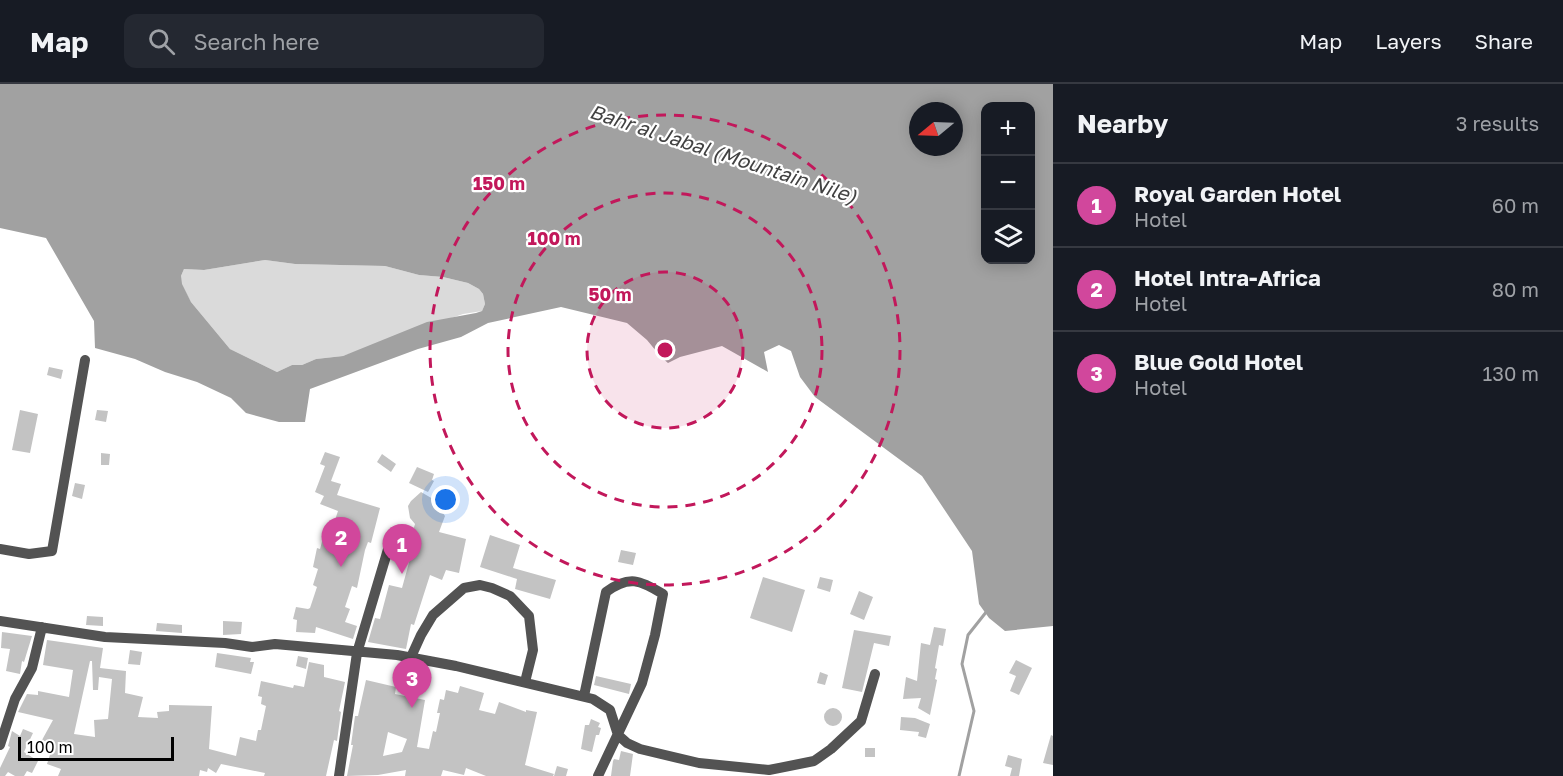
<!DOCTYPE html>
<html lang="en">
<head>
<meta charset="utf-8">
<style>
  :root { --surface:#171b24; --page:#242831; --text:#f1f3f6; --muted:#9ea1a6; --line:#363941; --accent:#858687 }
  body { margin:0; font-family:"Golos Text",sans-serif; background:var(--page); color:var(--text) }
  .controls { position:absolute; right:18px; top:18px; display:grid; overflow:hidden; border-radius:12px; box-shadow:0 3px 15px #0003 }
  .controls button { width:54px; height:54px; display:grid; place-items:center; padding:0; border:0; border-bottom:2px solid var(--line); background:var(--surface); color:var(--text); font:30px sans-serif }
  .compass { position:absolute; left:909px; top:18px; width:54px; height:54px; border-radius:50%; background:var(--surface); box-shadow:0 3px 15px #0003; rotate:251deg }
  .scale { position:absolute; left:18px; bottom:15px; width:156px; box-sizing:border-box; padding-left:6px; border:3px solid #000; border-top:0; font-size:16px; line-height:21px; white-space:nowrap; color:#000; -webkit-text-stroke:4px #fff; paint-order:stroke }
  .you { position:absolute; left:446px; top:416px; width:21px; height:21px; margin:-15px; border:4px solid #fff; border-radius:50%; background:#1a73e8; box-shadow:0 0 0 9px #1a73e833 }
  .badge { display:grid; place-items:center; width:39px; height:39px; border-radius:50%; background:var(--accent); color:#fff; font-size:20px; font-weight:700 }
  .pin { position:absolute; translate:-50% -50px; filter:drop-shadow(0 2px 3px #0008) }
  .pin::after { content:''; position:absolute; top:32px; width:21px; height:18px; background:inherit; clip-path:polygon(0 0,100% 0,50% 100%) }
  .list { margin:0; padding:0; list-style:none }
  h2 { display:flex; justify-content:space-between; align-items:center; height:78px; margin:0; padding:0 24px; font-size:26px }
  h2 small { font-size:20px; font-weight:400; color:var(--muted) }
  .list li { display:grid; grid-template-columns:39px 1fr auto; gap:18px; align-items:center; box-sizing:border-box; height:84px; padding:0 24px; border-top:2px solid var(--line) }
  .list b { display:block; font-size:22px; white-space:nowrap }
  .list p { margin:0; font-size:20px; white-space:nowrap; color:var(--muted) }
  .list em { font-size:20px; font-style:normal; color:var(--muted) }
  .icon { flex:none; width:33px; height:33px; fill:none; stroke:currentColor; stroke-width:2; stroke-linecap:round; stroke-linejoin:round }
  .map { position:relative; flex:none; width:1053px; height:692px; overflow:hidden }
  header { display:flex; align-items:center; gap:36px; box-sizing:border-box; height:84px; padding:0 30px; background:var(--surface); border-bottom:2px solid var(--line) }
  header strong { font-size:28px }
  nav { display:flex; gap:33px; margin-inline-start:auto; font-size:21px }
  .search { width:420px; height:54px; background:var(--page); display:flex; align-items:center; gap:15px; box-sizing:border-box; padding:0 21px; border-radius:12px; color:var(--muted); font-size:22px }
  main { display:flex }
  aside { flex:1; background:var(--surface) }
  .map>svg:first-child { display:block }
  .green { fill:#dadada }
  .water { fill:#a1a1a1; fill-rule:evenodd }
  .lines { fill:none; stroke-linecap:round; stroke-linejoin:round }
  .stream { stroke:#a1a1a1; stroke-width:3 }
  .building { fill:#c3c3c3; fill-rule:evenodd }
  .minor { stroke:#535353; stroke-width:10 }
  .ring { fill:none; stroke:#c2185b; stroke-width:3; stroke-dasharray:10 8 }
  .labels { text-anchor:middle; stroke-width:4.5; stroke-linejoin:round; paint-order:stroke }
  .water-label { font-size:20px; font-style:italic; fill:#424242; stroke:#fff }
  .centre { fill:#c2185b; stroke:#fff; stroke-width:3 }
  .ring-label { font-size:18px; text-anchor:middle; font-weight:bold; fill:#c2185b; stroke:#fff; stroke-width:4.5; stroke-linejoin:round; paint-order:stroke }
</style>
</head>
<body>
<header>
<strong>Map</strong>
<div class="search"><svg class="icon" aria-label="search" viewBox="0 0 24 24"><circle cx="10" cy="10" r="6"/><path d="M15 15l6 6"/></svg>Search here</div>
<nav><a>Map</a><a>Layers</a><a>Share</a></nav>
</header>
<main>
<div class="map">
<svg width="1053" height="692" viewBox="0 0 1053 692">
  <rect width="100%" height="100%" fill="#fff"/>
  <!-- green -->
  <path class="green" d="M265 176 295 180 385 182 419 191 443 193 468 199 479 205 483 210 485 220 482 227 463 230 343 272 316 275 302 281H292L277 288 230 265 191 218 181 200V192L184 185 204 186Z"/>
  <!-- water -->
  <path class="water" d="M0 0H1053V542L1005 547 989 534 979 520 972 467 922 392 815 313 800 293 791 267 779 261 764 268 768 288 722 262 680 273 668 279 661 273 647 256 627 239 561 223 488 239 461 253 418 265 310 305 305 338H279L246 329 231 314 197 298 165 288 135 275 95 264 94 237 46 154 0 144ZM986 22H1030V176H986ZM918 27H954V63H918ZM265 176 295 180 385 182 419 191 443 193 468 199 479 205 483 210 485 220 482 227 476 229 427 238 343 272 316 275 302 281H292L277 288 230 265 191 218 182 200 181 192 184 185 204 186Z"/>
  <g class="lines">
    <!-- stream -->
    <path class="stream" d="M959 692 974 627 962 580 968 551 987 527"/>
  </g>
  <!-- building -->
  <path class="building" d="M49 283 63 286 61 295 47 291Z
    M20 326 38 330 30 369 12 366Z
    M97 326 108 327 106 338 95 336Z
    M325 368 340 373 331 397 341 400 337 411 380 424 371 459 368 458 365 466 357 504 352 502 345 523 350 525 345 538 357 542 353 555 316 543 315 549 296 548 297 536 293 535 296 523 308 525 310 524 317 503 313 501 318 485 313 483 317 464 320 465 327 440 333 442 338 427 320 420 324 412 315 408 325 382 320 380Z
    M101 369 110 370 109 381H101Z
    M382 370 396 380 391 388 377 378Z
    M417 383 434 390 432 396 434 397 428 408 409 399Z
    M75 399 85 401 82 415 72 412Z
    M421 408 433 415 445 432 439 448 466 455 459 489 446 486 442 496 430 491 414 541 411 540 406 565 368 558 375 534 380 535 389 501 402 504 410 475 405 474 415 440 410 434 408 422 411 417Z
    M490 451 520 461 513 484 556 496 550 515 515 505 517 495 480 483Z
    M621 466 636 469 633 481 618 478Z
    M763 493 805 506 792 548 750 534Z
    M820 493 833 496 830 508 817 504Z
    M859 507 873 513 864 536 850 530Z
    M87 532 103 533V542L86 541Z
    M223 537 242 538 241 550 223 551Z
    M157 539 182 541V549L156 547Z
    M934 543 946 545 943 562 939 561 935 584 937 585 935 595 937 596 930 631 918 624 921 614 903 615 906 593 917 597 921 559 930 561Z
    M854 546 891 552 889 562 874 559 862 608 842 604Z
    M2 548 32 552 24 578 22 577 20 590 6 587 10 565 1 564Z
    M47 556 103 564 100 584 126 587 125 609 143 613 138 633 158 634 157 628 169 627V621L212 622 209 665 236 672 240 653 256 657 258 646H261L266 622 261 620 262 613 258 612 261 597 293 604 294 601 304 603 309 578 324 581V593L345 598 339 627 341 628 337 657 334 656 326 692H264L265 689 221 680 216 689 208 684 207 688 200 686 199 692H58L61 685 47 680 53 661 42 656 53 636 18 628 27 610 38 611V607L69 613 73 586 43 581ZM90 577H92L93 606H98L99 593 112 595 108 635 94 636 95 653 74 650Z
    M130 566 142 568 140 581 128 580Z
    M217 569 251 574 250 578H254L251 590 215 583Z
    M298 572 308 574 306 585 296 582Z
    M1016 576 1032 584 1019 611 1010 607 1016 592 1009 589Z
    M820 588 828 591 825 601 817 599Z
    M596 592 631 600 629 610 594 601Z
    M366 596 396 603 395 610 425 616 417 663 429 665 433 647 436 648 440 629H437L440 615 444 616 446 606 458 609 460 602 484 609 479 626 495 630 499 618 526 628V626L537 628 525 681 554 690 553 692H486L466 684 464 691 443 686 441 692H405L406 686 378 691 347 692 353 661H351L355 632H358ZM388 648 407 655 402 668 383 672Z
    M824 633a9 9 0 1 1 18 0a9 9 0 1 1-18 0Z
    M901 633 915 634 930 640 926 654 918 652 919 648 900 646Z
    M591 635 600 639 598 643 601 644 599 651H596L592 668 581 665 585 641H589Z
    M23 645 33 649 24 668 38 677 32 689 27 687 24 692H15L8 688 5 692H0V684L10 663 8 662 12 647 20 652Z
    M1051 651 1053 652V681L1043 679Z
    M865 664H875V673H865Z
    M621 667 633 670 630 692H611L613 677 614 675 619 676Z
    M1008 671 1022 675 1019 692H1010L1012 684 1005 682Z
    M557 682 568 685 566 692H554Z"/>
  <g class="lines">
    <!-- minor -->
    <path class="minor" d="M0 465 29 470 52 467 85 276
      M0 537 105 553 225 559 252 563 275 560 397 571 456 582 593 615 610 626 618 651 627 659 640 665 699 679 769 686 814 677 831 665 861 637 875 590
      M411 573 421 551 433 531 464 504 480 501 492 504 510 512 529 532 533 566 525 598
      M584 612 606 508C629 491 640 496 663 510L655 551 642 599 598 692
      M0 661 15 615 32 584 42 543
      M339 692 357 569 392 452"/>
  </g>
  <!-- distance rings -->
  <circle cx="665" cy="266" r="78" fill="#c2185b" fill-opacity=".12"/>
  <g class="ring">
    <circle cx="665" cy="266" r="78"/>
    <circle cx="665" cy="266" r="157"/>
    <circle cx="665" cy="266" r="235"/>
  </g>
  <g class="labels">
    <!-- water labels -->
    <g class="water-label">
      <text transform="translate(723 70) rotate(18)" y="7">Bahr al Jabal (Mountain Nile)</text>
    </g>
  </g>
  <circle cx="665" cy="266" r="9" class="centre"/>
  <g class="ring-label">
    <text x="499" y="106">150 m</text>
    <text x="554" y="161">100 m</text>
    <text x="610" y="217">50 m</text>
  </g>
</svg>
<div class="controls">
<button>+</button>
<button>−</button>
<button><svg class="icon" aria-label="layers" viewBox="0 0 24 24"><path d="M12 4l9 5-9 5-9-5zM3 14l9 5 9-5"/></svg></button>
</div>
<svg class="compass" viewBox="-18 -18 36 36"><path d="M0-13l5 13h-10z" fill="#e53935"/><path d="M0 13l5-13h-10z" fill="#9ea1a6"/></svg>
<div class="scale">100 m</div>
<div class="you"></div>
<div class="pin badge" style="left:402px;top:490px;background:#d1479c">1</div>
<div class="pin badge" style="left:341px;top:483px;background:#d1479c">2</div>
<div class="pin badge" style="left:412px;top:624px;background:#d1479c">3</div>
</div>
<aside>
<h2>Nearby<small>3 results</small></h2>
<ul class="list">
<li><span class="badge" style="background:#d1479c">1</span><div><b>Royal Garden Hotel</b><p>Hotel</p></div><em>60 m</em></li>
<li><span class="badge" style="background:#d1479c">2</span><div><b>Hotel Intra-Africa</b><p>Hotel</p></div><em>80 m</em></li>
<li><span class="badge" style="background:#d1479c">3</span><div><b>Blue Gold Hotel</b><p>Hotel</p></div><em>130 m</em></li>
</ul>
</aside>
</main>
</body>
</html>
